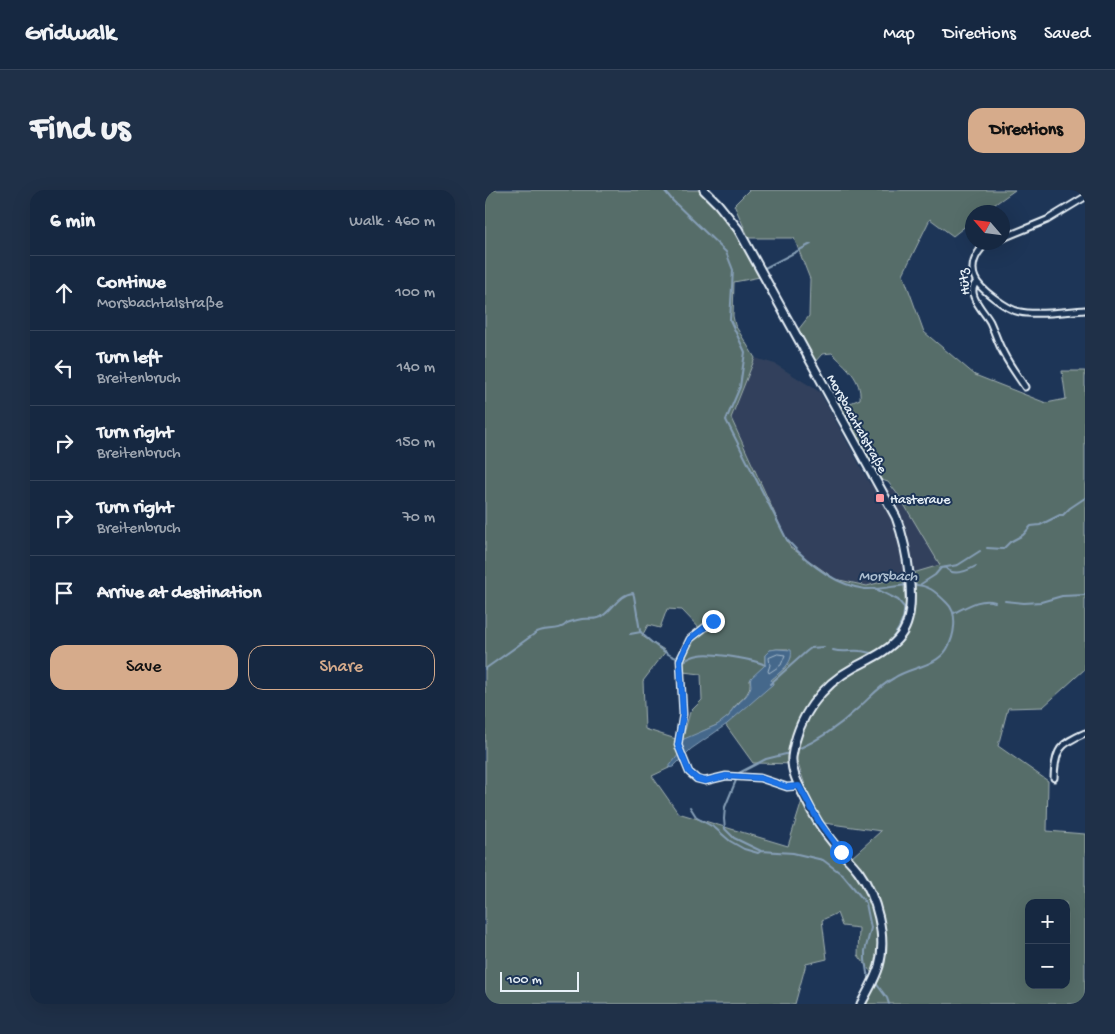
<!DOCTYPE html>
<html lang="en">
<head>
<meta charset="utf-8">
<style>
  :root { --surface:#162841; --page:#1f3048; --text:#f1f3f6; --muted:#9ea6b1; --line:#35445a; --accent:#d6ab8b }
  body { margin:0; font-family:"Gochi Hand",sans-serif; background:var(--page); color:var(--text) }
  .controls { position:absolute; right:15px; bottom:15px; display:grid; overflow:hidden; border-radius:10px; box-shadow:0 5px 20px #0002 }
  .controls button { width:45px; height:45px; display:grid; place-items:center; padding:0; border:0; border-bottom:1px solid var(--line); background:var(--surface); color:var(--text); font:25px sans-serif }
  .compass { position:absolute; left:480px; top:15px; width:45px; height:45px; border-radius:50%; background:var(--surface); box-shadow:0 5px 20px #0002; rotate:298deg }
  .scale { position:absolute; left:15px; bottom:12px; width:79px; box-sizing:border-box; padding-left:5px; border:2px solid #e8f1f8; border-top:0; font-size:14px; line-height:18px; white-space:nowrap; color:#e8f1f8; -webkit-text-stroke:4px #1d3557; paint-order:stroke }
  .stop { position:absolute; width:15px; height:15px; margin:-11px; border:4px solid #1a73e8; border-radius:50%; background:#fff }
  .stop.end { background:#1a73e8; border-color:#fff; box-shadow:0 1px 5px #0008 }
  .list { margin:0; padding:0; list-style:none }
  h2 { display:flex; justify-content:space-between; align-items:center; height:65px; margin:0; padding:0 20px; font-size:21px }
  h2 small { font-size:16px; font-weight:400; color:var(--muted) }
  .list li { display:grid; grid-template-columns:32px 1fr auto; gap:15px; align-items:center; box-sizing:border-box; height:75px; padding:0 20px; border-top:1px solid var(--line) }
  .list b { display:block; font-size:19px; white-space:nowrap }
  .list p { margin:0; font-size:16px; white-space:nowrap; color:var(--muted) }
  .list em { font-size:16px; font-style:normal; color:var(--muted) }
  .actions { display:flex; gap:10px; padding:15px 20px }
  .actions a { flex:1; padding:11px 0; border:1px solid var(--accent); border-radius:15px; text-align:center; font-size:18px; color:var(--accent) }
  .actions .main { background:var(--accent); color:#111 }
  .icon { flex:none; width:28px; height:28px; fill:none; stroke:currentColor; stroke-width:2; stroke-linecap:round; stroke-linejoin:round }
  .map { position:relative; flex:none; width:600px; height:814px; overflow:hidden; border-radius:15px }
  header { display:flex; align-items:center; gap:30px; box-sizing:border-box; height:70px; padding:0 25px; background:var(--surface); border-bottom:1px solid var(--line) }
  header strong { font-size:24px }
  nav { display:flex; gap:28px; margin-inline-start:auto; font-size:18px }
  .intro { display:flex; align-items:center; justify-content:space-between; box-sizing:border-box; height:120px; padding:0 30px }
  h1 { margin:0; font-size:35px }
  .button { padding:12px 22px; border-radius:15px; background:var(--accent); color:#111; font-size:18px; font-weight:700 }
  main { display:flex; gap:30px; padding:0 30px }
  aside { flex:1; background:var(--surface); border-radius:15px; box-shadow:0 5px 20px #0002 }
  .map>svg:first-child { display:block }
  .built { fill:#30415c }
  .green { fill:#576d69; stroke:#a0afb0; fill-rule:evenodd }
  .water { fill:#44688b; stroke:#869fb7 }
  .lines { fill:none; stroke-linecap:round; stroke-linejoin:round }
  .shore { stroke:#a6bacc; stroke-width:1 }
  .stream { stroke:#869fb7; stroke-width:2 }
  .street-casing { stroke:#e8f1f8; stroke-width:9 }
  .secondary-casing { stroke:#e8f1f8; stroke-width:11 }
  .street { stroke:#1d3557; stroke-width:5 }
  .secondary { stroke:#1d3557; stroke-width:7 }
  .route { stroke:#1a73e8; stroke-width:6 }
  .poi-dot { fill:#ff9aa2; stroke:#1d3557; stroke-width:2 }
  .labels { text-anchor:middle; stroke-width:4; stroke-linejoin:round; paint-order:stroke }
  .street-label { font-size:14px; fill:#e8f1f8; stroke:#1d3557 }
  .poi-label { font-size:14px; fill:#e8f1f8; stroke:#1d3557; text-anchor:start }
  .water-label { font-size:15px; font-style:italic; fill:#afc1d2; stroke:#1d3557 }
</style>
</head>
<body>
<header>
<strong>Gridwalk</strong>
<nav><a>Map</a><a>Directions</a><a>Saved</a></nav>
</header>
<div class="intro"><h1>Find us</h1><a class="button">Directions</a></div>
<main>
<aside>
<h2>6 min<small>Walk · 460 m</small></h2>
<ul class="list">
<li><svg class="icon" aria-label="ahead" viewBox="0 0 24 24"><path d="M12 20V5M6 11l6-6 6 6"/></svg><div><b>Continue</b><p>Morsbachtalstraße</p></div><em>100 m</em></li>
<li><svg class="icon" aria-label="left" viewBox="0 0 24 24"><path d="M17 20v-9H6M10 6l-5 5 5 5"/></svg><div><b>Turn left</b><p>Breitenbruch</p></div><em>140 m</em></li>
<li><svg class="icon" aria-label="right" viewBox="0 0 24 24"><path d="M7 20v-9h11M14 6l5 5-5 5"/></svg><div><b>Turn right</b><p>Breitenbruch</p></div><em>150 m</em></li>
<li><svg class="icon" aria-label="right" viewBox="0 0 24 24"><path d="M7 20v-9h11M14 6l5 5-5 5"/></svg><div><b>Turn right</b><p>Breitenbruch</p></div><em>70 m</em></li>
<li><svg class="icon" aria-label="arrive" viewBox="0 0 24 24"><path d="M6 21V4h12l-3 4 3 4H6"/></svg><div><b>Arrive at destination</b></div></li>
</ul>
<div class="actions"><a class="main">Save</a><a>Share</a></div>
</aside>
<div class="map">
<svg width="600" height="814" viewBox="0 0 600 814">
  <rect width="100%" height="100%" fill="#1d3557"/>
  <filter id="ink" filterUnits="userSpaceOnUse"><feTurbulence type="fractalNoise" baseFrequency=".02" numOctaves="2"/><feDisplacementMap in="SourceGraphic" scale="10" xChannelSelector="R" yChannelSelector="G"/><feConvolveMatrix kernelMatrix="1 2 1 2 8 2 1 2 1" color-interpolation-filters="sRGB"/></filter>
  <g filter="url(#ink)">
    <!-- built -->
    <path class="built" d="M270 168 290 174 335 202 385 294 408 299 414 306 456 375 382 396 350 389 305 357 246 227Z"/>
    <!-- green -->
    <path class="green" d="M0 0H213L227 13 244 32 275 87 249 92 248 126 250 135 270 168 246 228 305 357 350 389 382 396 418 386 421 418 430 416 428 383 455 375 414 306 403 292 394 289 351 209 363 214 375 209C377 189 360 176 347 163L337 164 329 173 313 140 324 126 325 89 309 48H264L249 15 264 0H530L499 22H488L487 31 468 46 445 29 418 84 439 142 490 185 561 213 581 209 577 181H600V479L558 517 523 518 513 556 563 591 562 641 600 644V814H379L391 789 373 765 374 738 357 736 352 723 337 730 342 769 321 774 310 814H0ZM182 419 197 420 218 442C201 454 196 460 198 482L216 484 217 510 205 522 197 551 160 539 158 491 181 461 157 446 163 435 175 438ZM292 459H303L306 467 300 478 286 490 288 494 284 497 240 534 268 573 313 574 321 598 303 656 193 623 167 586 184 578 216 542 234 534 245 525C248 511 267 509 265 490L280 475V465L285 460ZM339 633 396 641 366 668ZM544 713H581V795H544Z"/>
    <!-- water -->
    <path class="water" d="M292 459 306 460C309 473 295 482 286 490L288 494 242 534 206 559 188 577 183 578 194 564 195 566 197 551 199 549 232 535 244 526C247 515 264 509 266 496 266 493 265 491 266 488L280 475V465L285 460Z"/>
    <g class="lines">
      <!-- shore -->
      <path class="shore" d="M293 464 300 465 296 475 284 483 283 481 285 475 284 468Z"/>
      <!-- stream -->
      <path class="stream" d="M179 0 188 11 241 62 248 80 245 130 260 162 255 197 241 230 302 350C322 372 350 395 380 399 393 400 409 396 422 395
        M278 79 326 54
        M502 358 518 359 525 352 538 345 546 336 555 335 575 325H578L585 318 600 308
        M460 377C467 387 482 381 491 376
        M436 394 450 385 456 378 473 375 495 361
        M520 411 539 413 556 412 577 406 600 405
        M469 423C481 417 496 407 510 412
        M145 444 156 442
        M348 460C358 463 365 460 375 461 379 461 383 463 387 463 403 460 421 433 419 417L413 410 389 398
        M199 471C204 468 208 466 214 465 226 462 271 470 280 475
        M0 479 52 442C62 437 75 442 82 433 87 431 92 430 97 429 106 428 113 431 120 424 129 417 135 404 148 403L149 406 155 441C161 449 183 466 192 468
        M285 494 322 461 326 458 339 457
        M311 560C334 550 353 537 371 520 384 509 394 496 409 488 425 477 451 477 462 459 469 447 474 424 462 413 451 402 443 394 427 395
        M305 563 281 569 254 583 240 617 239 629 240 639 249 648 276 661 308 663 338 670 358 685 381 713 386 738 380 761V770L382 783 386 790
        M205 617 212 628 230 638 245 651 259 659 273 663 276 661
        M390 792 402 808 404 814"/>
      <!-- street casing -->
      <g class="street-casing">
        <path id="street" d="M518 48 562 30 600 7
          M504 52C499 55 496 58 493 63 488 71 486 79 490 88 494 99 523 120 535 122 552 126 582 121 600 120
          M492 92C479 103 500 122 505 132 510 143 513 154 519 164 525 176 533 186 540 197
          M228 431 205 449 195 470 198 524 193 555 204 582 212 589 220 591 241 586 275 588 302 597 314 596
          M569 588C570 559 575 554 600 543"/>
      </g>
      <!-- secondary casing -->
      <g class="secondary-casing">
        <path id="secondary" d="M219 0 233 14 253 39 411 327C421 354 435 420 416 445 404 461 387 468 370 477 336 495 312 528 307 567 306 581 313 594 319 606 327 623 337 640 349 654 357 664 367 672 374 682 392 707 402 747 394 776 390 790 382 802 376 814"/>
      </g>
      <!-- street -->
      <use href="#street" class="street"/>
      <!-- secondary -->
      <use href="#secondary" class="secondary"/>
    </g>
  </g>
  <g class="lines" filter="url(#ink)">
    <!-- route -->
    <path class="route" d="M228 431 205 449 195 470 198 524 193 555 204 582 212 589 220 591 241 586 275 588 302 597 314 596 334 632 356 662"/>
  </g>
  <!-- markers -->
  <rect class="poi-dot" x="390" y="303" width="10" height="10" rx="2.5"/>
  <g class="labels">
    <!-- street labels -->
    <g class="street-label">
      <text transform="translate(478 92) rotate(-95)" y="5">Hütz</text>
      <text transform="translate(373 233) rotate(61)" y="5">Morsbachtalstraße</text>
    </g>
    <!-- poi labels -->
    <g class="poi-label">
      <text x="405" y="313">Hasteraue</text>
    </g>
    <!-- water labels -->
    <g class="water-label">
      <text x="403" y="390">Morsbach</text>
    </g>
  </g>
</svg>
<div class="controls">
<button>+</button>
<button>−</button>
</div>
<svg class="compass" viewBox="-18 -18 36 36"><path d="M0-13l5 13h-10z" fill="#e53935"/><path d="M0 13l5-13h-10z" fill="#9ea6b1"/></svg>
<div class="scale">100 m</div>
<div class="stop" style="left:356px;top:662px"></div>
<div class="stop end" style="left:228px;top:431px"></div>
</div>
</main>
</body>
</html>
